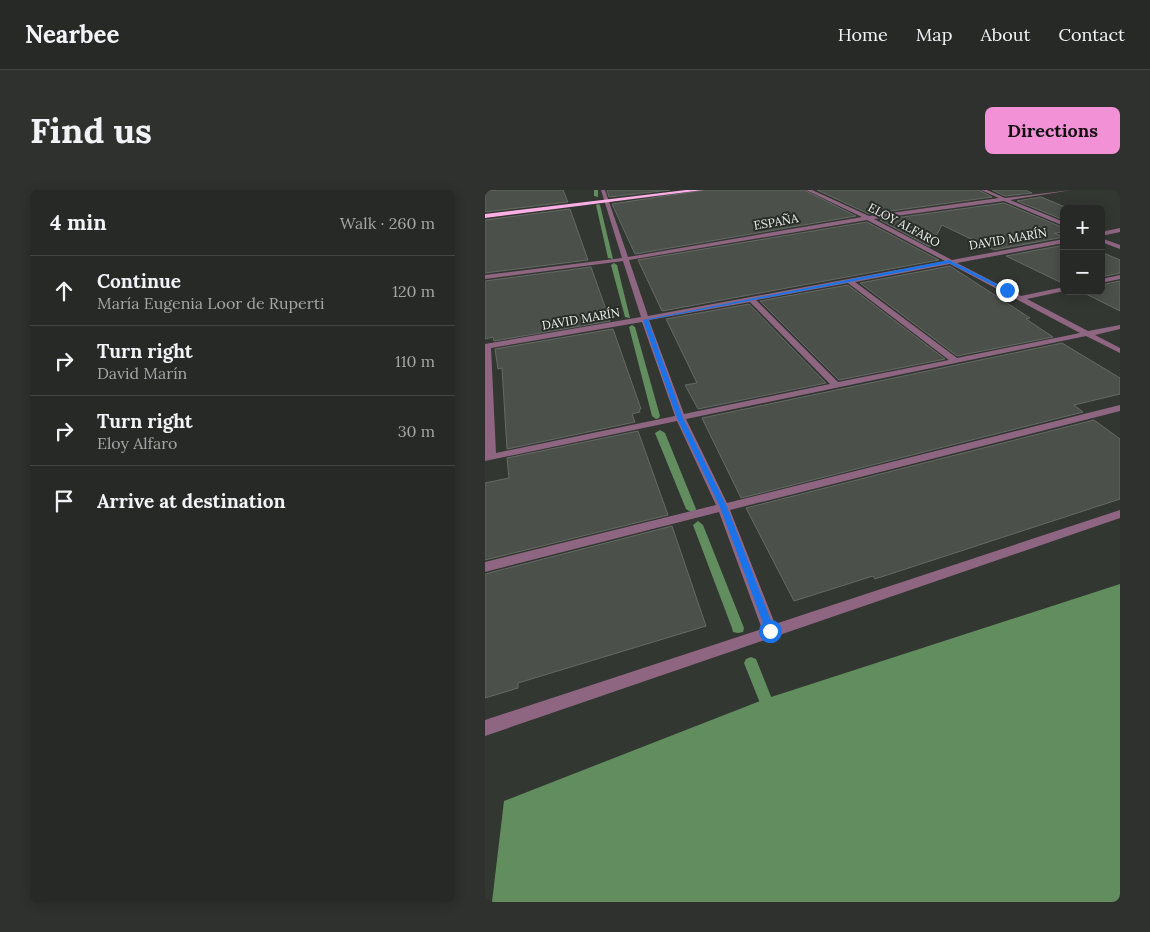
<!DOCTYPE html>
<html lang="en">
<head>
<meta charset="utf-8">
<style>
  :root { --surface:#262926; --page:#2e312e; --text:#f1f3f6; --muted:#a4a6a7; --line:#424543; --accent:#f391d6 }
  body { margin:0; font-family:Lora,serif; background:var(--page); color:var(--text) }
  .controls { position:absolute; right:15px; top:15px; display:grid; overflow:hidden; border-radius:8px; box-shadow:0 2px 12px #0003 }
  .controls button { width:45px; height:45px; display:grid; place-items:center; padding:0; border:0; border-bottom:1px solid var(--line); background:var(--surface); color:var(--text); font:25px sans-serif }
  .stop { position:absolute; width:15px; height:15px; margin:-11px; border:4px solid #1a73e8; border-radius:50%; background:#fff }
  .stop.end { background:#1a73e8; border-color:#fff; box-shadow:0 1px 5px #0008 }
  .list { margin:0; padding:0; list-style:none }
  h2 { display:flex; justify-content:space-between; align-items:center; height:65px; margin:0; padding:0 20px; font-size:21px }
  h2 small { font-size:16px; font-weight:400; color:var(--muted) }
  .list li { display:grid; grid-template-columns:32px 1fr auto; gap:15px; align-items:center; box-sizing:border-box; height:70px; padding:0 20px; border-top:1px solid var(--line) }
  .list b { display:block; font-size:19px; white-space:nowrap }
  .list p { margin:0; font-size:16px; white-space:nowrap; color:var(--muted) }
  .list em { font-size:16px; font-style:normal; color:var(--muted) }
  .icon { flex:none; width:28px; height:28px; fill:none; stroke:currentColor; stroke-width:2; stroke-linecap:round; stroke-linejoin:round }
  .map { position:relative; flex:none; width:635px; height:712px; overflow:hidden; border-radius:8px }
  header { display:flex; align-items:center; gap:30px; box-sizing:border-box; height:70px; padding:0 25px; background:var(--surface); border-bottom:1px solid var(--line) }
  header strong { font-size:24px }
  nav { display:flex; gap:28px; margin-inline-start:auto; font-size:18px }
  .intro { display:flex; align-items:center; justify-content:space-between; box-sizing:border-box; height:120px; padding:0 30px }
  h1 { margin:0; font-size:35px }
  .button { padding:12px 22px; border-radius:8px; background:var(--accent); color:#111; font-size:18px; font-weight:700 }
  main { display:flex; gap:30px; padding:0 30px }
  aside { flex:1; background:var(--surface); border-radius:8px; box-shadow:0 2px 12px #0003 }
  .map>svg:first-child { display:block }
  .water { fill:#628d5e }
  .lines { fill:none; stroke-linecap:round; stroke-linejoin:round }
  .stream { fill:#628d5e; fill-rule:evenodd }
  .building { fill:#4b504a; stroke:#656a64 }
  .street { fill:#8f6682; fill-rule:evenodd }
  .highway { fill:#fdaee5; fill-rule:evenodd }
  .route { fill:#1a73e8 }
  .labels { text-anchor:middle; stroke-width:4; stroke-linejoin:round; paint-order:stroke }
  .far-street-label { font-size:12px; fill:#f0f3f0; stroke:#292d28 }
</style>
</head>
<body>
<header>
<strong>Nearbee</strong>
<nav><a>Home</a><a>Map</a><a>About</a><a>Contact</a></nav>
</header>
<div class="intro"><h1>Find us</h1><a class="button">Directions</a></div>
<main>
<aside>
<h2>4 min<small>Walk · 260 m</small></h2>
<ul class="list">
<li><svg class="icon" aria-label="ahead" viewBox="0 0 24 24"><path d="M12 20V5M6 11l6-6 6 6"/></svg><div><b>Continue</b><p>María Eugenia Loor de Ruperti</p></div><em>120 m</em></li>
<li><svg class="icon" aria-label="right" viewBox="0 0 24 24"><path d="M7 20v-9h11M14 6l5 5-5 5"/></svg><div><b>Turn right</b><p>David Marín</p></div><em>110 m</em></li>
<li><svg class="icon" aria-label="right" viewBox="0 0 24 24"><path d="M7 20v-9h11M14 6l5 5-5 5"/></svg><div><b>Turn right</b><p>Eloy Alfaro</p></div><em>30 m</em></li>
<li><svg class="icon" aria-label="arrive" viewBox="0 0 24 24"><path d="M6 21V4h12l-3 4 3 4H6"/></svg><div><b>Arrive at destination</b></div></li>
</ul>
</aside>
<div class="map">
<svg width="635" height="712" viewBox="0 0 635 712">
  <rect width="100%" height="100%" fill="#333732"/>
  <!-- water -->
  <path class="water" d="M635 394V712H7L19 611 280 509Z"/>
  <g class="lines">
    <!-- stream -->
    <path class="stream" d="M109 0H113V7L109 6Z
      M113 14 115 15 128 69 123 68 111 15Z
      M129 73 132 75 145 128 140 127 126 75Z
      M147 135 150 137 175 226 174 228 171 229 167 226 144 137Z
      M175 240 180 243 211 319 210 321 206 322 201 319 170 243Z
      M213 331 218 335 259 438 258 442 253 443 248 442 247 438 208 335Z
      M266 467 271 469 287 509 285 513 280 515 275 513 259 473 261 469Z"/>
  </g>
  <!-- building -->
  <path class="building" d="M15 0H78L83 12 0 22V1Z
    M122 0H185L124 7Z
    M220 0H319L371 26 150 64 127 14Z
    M332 0H494L507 7 384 24Z
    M507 0H540L547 3 520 6Z
    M556 7 585 19H579V30L532 11Z
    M519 13 579 38V42L569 43 579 47 509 60 457 35 445 57 395 30Z
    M85 19 103 70 0 83V30Z
    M382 32 454 70 177 121 153 70Z
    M579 55V94L521 66Z
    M616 62 635 70V83L616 87Z
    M465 76 545 128 541 129 568 147 472 166 375 93Z
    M106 77 125 131 9 151 8 147 0 149V91Z
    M635 91V121L595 101H616V95Z
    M363 95 460 169 354 190 275 111Z
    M264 114 341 193 213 219 200 195 212 193 181 129Z
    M128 139 156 219 154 220 155 222 147 224 150 232 22 259 17 178 13 179 10 159Z
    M577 153 635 188V204L589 215 598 222 256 308 217 228Z
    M609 230 635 249V309L390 389 388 386 309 411 261 318Z
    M153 241 183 325 0 370V293L24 288 22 268Z
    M187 336 221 436 33 493V498L0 508V384Z"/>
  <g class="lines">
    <!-- street -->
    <path class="street" d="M116 0H120L143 67 377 27 321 0H327L384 26 514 8 496 0H502L520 8 587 0 525 10 579 32V36L519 11 389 29 467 70 579 49V53L472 73 536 106 579 97V101L542 109 603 141 635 135V139L610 145 635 158V163L601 146 201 229 242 313 635 215V221L245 320 290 434 635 320V328L0 546V530L277 439 234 322 0 382V372L231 315 192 231 0 271V154L156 127 138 71 0 89V85L137 68ZM382 30 460 71 163 126 144 70ZM465 74 595 143 472 168 370 92ZM363 93 464 170 353 192 271 110ZM265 112 345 194 199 224 164 130ZM157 132 190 226 11 263 6 158Z
      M635 38V42L616 46V42Z
      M616 48 635 55V59L616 52Z
      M635 85V89L616 93V89Z"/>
    <!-- highway -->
    <path class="highway" d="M201 0H218L0 28V24Z"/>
  </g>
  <!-- route -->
  <path class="route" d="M464 70 524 100 520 101 464 73 163 130 198 228 242 317 290 441 289 444H282L235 317 192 228 158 130Z"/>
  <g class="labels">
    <!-- far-street labels -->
    <g class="far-street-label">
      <text transform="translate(291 32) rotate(-10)" y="4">ESPAÑA</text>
      <text transform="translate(419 35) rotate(28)" y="4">ELOY ALFARO</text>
      <text transform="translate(523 49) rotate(-10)" y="4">DAVID MARÍN</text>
      <text transform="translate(96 129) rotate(-10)" y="4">DAVID MARÍN</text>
    </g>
  </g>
</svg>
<div class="controls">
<button>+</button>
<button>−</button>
</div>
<div class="stop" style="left:285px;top:441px"></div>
<div class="stop end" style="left:522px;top:100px"></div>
</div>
</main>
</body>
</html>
